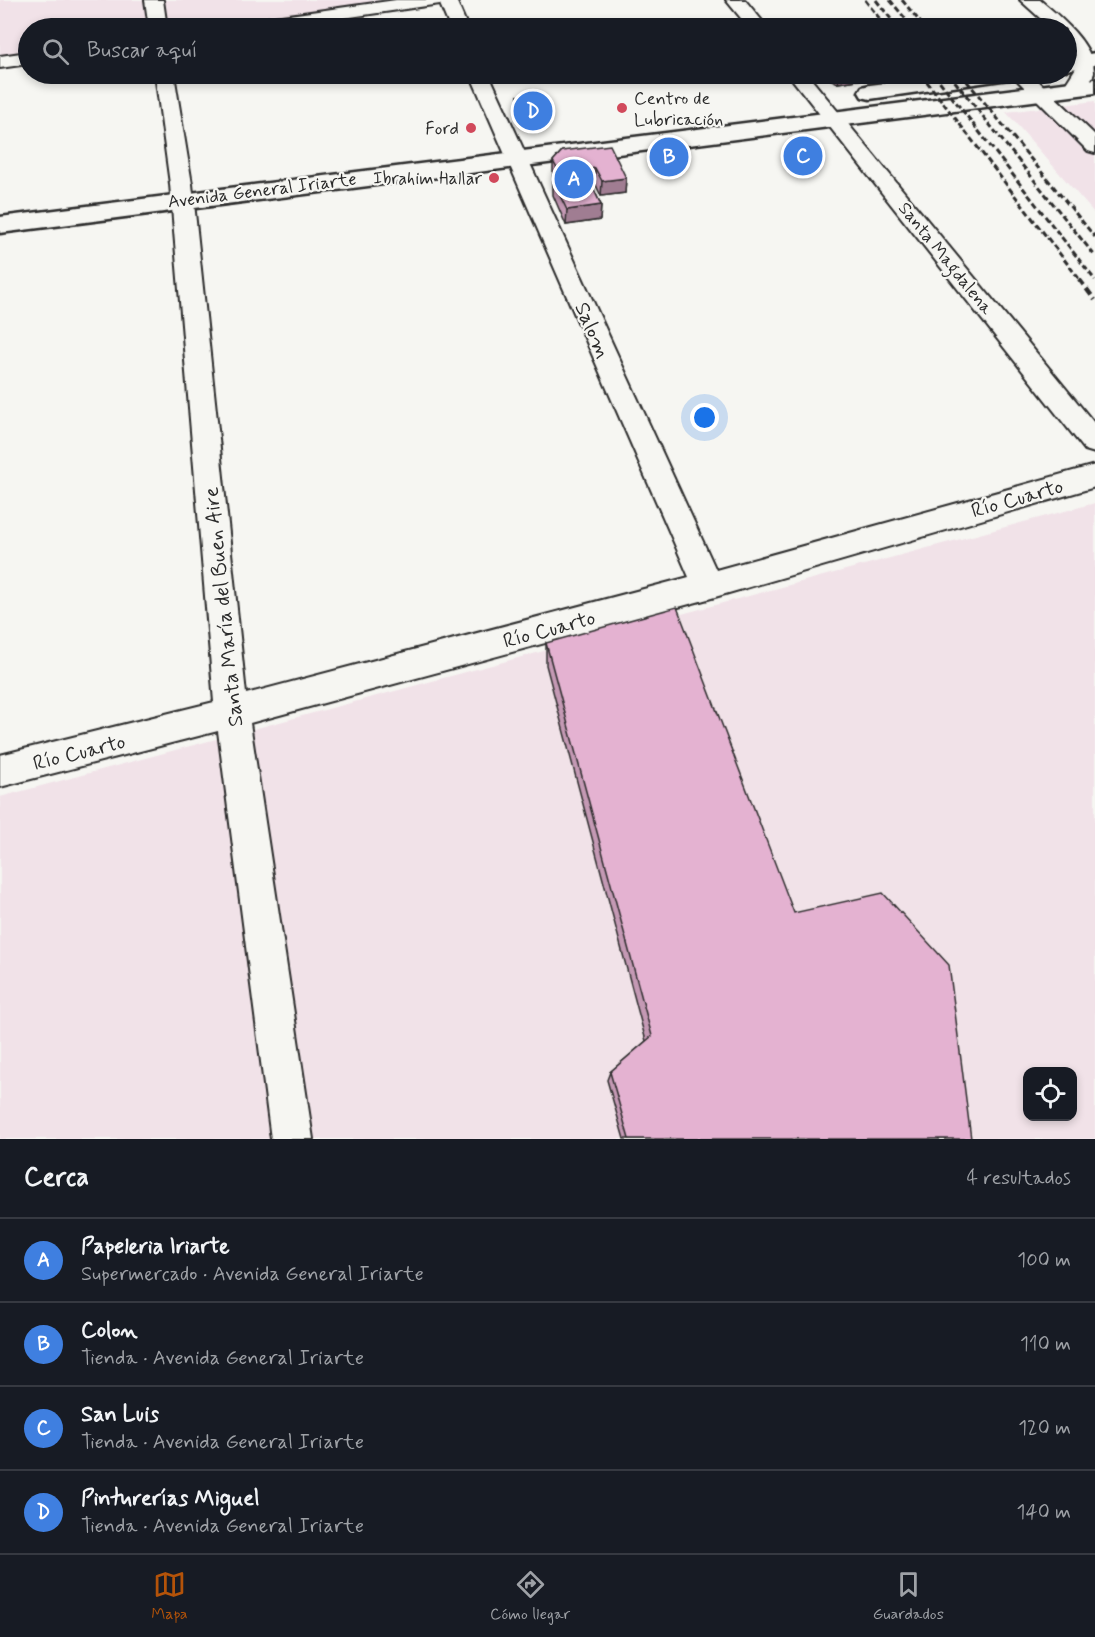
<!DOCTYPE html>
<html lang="es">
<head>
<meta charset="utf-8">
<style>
  :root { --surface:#171b24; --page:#242831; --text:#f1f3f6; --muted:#9ea1a6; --line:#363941; --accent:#b45309 }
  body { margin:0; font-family:Mynerve,sans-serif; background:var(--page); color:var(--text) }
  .controls { position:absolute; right:18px; bottom:18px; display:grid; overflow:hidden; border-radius:12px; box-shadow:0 3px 9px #0003 }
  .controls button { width:54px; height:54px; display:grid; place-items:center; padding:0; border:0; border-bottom:2px solid var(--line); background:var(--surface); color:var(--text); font:30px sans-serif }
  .you { position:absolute; left:705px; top:418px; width:21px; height:21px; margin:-15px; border:4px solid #fff; border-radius:50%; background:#1a73e8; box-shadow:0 0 0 9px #1a73e833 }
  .badge { display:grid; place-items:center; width:39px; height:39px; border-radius:50%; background:var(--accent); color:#fff; font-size:20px; font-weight:700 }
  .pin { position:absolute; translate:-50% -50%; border:3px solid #fff; box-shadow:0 2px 6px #0006 }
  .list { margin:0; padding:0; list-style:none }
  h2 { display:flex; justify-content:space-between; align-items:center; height:78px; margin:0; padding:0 24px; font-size:26px }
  h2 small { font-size:20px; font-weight:400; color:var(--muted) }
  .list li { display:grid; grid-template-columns:39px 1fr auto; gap:18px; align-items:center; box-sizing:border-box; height:84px; padding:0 24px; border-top:2px solid var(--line) }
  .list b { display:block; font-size:22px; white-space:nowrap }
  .list p { margin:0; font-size:20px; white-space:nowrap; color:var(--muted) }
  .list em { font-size:20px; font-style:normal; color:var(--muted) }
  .icon { flex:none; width:33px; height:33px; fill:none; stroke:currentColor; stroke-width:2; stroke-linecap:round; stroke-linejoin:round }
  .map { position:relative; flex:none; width:1095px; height:1139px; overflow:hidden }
  .search { position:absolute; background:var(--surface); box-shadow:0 3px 9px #0003; left:18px; right:18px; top:18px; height:66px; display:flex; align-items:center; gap:15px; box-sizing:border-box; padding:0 21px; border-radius:33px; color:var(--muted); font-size:22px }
  .sheet { height:414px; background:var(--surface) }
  nav { display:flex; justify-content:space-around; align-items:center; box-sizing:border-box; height:84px; border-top:2px solid var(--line); background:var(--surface); font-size:16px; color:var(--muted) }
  nav a { display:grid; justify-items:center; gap:3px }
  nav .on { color:var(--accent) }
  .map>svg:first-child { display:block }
  .built { fill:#f1e2e8; fill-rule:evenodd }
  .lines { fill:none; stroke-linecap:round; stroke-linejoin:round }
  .street-casing { stroke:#2b2b2b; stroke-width:4 }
  .secondary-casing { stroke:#2b2b2b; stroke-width:5 }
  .street { fill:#f6f6f2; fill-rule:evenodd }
  .secondary { fill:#f6f6f2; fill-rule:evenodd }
  .rail-far1 { stroke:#2b2b2b; stroke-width:3; stroke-dasharray:6 3; stroke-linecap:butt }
  .rail { stroke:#2b2b2b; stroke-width:4.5; stroke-dasharray:8 4.5; stroke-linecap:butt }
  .wall { fill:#c499b4; stroke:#2b2b2b; stroke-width:1.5 }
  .shaded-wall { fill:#a07d92; stroke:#2b2b2b; stroke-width:1.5 }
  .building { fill:#e4b2d1; stroke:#2b2b2b; stroke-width:1.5 }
  .poi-dot { fill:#d1495b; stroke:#f6f6f2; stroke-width:2 }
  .labels { text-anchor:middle; stroke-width:4.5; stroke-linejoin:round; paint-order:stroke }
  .far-poi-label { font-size:18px; fill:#2b2b2b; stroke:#f6f6f2; text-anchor:end }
  .far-street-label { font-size:18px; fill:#2b2b2b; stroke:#f6f6f2 }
  .street-label { font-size:21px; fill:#2b2b2b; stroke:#f6f6f2 }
</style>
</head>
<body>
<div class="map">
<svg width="1095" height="1139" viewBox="0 0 1095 1139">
  <rect width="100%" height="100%" fill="#f6f6f2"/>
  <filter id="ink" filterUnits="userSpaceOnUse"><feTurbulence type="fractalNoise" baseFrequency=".0167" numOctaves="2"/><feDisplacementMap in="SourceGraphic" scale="12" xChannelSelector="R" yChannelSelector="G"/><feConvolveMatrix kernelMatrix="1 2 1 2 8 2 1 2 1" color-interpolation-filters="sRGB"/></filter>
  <g filter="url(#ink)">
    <!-- built -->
    <path class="built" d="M0 0H383L204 28H28V57L0 61Z
      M1095 101V214L1006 112Z
      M1095 503V1139H0V797ZM1028 1072H1072V1116H1028Z"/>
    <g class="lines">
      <!-- street casing -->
      <g class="street-casing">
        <path id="street" d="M145 0H163L167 28H149Z
          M396 0H456L468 28H450L440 4 274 28H230L232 24 239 22Z
          M726 0H745L768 28H749Z
          M1020 0H1040C1058 15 1095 45 1094 73 1092 80 1085 87 1080 92H1066L1063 88 1077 66 1075 53 1066 42V28H1051Z
          M28 52V64L0 68V56Z
          M155 74H174L192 184 246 694 689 577 470 74H489L716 570 1095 465V487L708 599 250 723 313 1139H271L218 731 0 787V755L214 702 170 184Z
          M788 74H807L1095 424V453L1085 450Z
          M1011 74H1031L1095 135V153L1088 151Z"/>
      </g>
      <!-- secondary casing -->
      <g class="secondary-casing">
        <path id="secondary" d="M1095 53V65L1066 70V58Z
          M958 74H1013L1010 79 1002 80 870 99 862 97 859 92 862 87 870 85Z
          M1095 79V93L0 233V217Z"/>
      </g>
      <!-- street -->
      <use href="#street" class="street"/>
      <!-- secondary -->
      <use href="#secondary" class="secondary"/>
      <!-- rail-far1 -->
      <path class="rail-far1" d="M865 0 887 28
        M876 0 898 28
        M890 0 913 28
        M902 0 925 28
        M921 74 1080 280
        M934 74 1095 280
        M949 74 1095 256
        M961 74 1095 237"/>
      <!-- rail -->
      <path class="rail" d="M1079 279 1095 300"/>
    </g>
    <!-- wall -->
    <path class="wall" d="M824 74H895L838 83 827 78Z
      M518 96 548 119 531 122 525 119 518 103Z
      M562 151 626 178 625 193 601 196 595 183H591L601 205 600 220 566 225 553 195V181L555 180 553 176V161Z
      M546 643 794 913 971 1139H624L607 1080 610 1072 646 1041 546 665Z"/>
    <!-- shaded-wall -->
    <path class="shaded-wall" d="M840 74H895L838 83Z
      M548 112V119L531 122V115Z
      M595 168V183L559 189 560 174Z
      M626 178 625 193 601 196 602 181Z
      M601 205 600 220 566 225 567 210Z"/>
    <!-- building -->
    <path class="building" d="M874 21 881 28H828Z
      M539 93 548 112 531 115 525 112 518 96Z
      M610 145 626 178 602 181 595 168 560 174 553 161 562 151Z
      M587 175 601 205 567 210 553 181Z
      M677 607 794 913 883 893 949 965 971 1139H629L610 1072 652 1036 546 643Z"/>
  </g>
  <!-- markers -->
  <g class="poi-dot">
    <circle cx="622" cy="108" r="6"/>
    <circle cx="471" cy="128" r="6"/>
    <circle cx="494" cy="178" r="6"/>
  </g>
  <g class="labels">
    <!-- far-poi labels -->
    <g class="far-poi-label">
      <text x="634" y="104" text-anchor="start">Centro de<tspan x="634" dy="21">Lubricación</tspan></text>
      <text x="459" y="134">Ford</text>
      <text x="482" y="184">Ibrahim Hallar</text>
    </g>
    <!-- far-street labels -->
    <g class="far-street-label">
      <text transform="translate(262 190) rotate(-7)" y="6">Avenida General Iriarte</text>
      <text transform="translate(946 258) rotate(51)" y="6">Santa Magdalena</text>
    </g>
    <!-- street labels -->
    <g class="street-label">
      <text transform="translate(593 330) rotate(66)" y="7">Salom</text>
      <text transform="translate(1017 498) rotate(-16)" y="7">Río Cuarto</text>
      <text transform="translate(223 607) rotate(-96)" y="7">Santa María del Buen Aire</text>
      <text transform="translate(549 629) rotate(-15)" y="7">Río Cuarto</text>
      <text transform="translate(79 752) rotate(-14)" y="7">Río Cuarto</text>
    </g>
  </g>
</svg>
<div class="controls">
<button><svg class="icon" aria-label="locate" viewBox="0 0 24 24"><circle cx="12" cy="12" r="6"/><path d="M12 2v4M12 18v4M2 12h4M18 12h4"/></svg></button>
</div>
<div class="you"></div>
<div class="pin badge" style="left:574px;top:179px;background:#3f7fe0">A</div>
<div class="pin badge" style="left:669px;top:157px;background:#3f7fe0">B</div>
<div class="pin badge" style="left:803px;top:156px;background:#3f7fe0">C</div>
<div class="pin badge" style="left:533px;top:111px;background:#3f7fe0">D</div>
<div class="search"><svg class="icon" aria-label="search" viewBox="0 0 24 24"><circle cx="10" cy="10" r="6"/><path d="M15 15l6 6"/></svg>Buscar aquí</div>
</div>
<section class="sheet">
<h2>Cerca<small>4 resultados</small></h2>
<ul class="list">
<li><span class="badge" style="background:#3f7fe0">A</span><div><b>Papeleria Iriarte</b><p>Supermercado · Avenida General Iriarte</p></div><em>100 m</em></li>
<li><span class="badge" style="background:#3f7fe0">B</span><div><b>Colon</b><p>Tienda · Avenida General Iriarte</p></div><em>110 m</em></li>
<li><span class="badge" style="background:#3f7fe0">C</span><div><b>San Luis</b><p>Tienda · Avenida General Iriarte</p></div><em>120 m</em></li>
<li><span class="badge" style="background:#3f7fe0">D</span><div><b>Pinturerías Miguel</b><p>Tienda · Avenida General Iriarte</p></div><em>140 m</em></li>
</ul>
</section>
<nav>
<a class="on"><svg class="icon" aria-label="map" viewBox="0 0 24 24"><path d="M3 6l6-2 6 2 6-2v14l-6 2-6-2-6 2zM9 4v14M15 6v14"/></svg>Mapa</a>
<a><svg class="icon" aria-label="directions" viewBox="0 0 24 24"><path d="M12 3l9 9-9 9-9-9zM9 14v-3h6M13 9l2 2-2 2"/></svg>Cómo llegar</a>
<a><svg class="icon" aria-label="saved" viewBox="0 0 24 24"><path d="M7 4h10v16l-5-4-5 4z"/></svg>Guardados</a>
</nav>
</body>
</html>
